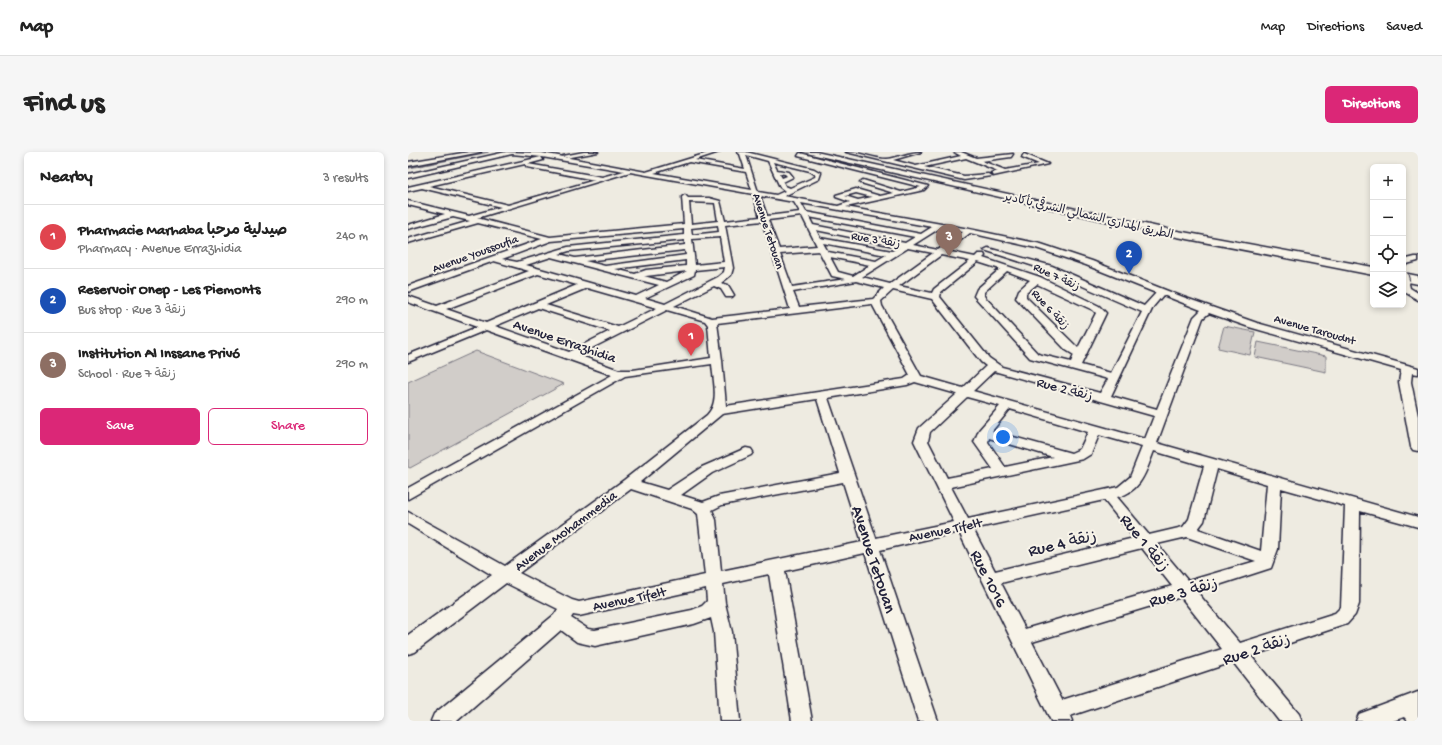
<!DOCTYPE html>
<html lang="en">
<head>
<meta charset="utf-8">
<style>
  :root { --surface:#fff; --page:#f6f6f6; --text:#222; --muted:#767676; --line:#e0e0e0; --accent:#db2777 }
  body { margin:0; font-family:"Gochi Hand","Playpen Sans Arabic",sans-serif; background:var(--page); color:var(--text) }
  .controls { position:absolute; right:12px; top:12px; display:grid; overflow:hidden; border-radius:6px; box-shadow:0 2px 6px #0003 }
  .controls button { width:36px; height:36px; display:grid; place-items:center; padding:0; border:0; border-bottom:1px solid var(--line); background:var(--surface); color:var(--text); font:20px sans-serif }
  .you { position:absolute; left:595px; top:285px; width:14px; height:14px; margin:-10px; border:3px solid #fff; border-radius:50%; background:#1a73e8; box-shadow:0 0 0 6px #1a73e833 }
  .badge { display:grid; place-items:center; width:26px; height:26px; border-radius:50%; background:var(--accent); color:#fff; font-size:13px; font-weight:700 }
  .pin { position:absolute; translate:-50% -33px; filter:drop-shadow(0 1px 2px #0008) }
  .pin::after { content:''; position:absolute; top:21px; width:14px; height:12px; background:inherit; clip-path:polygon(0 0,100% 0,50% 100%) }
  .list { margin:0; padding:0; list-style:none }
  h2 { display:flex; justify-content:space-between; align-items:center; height:52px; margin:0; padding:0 16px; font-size:17px }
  h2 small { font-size:13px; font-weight:400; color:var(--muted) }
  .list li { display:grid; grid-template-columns:26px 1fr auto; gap:12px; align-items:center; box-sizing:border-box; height:64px; padding:0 16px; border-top:1px solid var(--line) }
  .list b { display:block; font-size:15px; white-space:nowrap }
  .list p { margin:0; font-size:13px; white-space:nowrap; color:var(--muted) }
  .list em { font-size:13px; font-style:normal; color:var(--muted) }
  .actions { display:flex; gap:8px; padding:12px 16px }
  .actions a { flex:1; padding:9px 0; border:1px solid var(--accent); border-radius:6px; text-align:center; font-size:14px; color:var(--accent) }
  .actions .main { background:var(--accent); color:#fff }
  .icon { flex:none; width:22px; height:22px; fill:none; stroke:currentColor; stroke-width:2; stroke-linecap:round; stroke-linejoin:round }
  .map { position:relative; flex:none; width:1010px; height:569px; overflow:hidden; border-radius:6px }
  header { display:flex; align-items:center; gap:24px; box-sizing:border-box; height:56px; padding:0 20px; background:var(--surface); border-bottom:1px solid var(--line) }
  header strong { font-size:19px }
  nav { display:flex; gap:22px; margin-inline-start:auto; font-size:14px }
  .intro { display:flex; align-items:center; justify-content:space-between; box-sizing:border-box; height:96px; padding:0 24px }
  h1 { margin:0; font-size:28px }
  .button { padding:10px 18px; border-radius:6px; background:var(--accent); color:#fff; font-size:14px; font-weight:700 }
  main { display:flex; gap:24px; padding:0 24px }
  aside { flex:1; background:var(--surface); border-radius:6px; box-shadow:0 2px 6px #0003 }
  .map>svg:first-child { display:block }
  .green { fill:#d1cdc9; stroke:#7a7882 }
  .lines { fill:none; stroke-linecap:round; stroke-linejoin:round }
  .stream { stroke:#716f7b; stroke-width:1.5 }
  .minor-casing { stroke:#22223b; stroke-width:3 }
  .highway-casing { stroke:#22223b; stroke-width:3 }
  .minor { fill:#f7f3e8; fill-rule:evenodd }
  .highway { fill:#f7f3e8; fill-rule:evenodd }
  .minor-bridge-casing { stroke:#22223b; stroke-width:11; stroke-linecap:butt }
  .minor-bridge { stroke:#f7f3e8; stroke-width:9 }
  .labels { text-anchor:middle; stroke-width:4; stroke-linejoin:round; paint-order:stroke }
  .far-street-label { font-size:12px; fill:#22223b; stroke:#f7f3e8 }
  .street-label { font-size:14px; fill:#22223b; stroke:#f7f3e8 }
  .near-street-label { font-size:17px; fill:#22223b; stroke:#f7f3e8 }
</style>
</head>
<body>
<header>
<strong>Map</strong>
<nav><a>Map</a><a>Directions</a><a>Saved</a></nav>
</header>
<div class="intro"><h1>Find us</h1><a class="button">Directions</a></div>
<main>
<aside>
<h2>Nearby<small>3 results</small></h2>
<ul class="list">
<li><span class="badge" style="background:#e0444e">1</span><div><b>Pharmacie Marhaba صيدلية مرحبا</b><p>Pharmacy · Avenue Errazhidia</p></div><em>240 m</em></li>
<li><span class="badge" style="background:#1a4fb4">2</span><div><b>Reservoir Onep - Les Piemonts</b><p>Bus stop · Rue 3 زنقة</p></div><em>290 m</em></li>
<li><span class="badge" style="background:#8d6e63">3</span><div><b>Institution Al Inssane Privó</b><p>School · Rue 7 زنقة</p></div><em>290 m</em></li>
</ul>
<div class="actions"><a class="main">Save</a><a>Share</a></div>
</aside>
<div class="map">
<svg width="1010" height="569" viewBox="0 0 1010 569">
  <rect width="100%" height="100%" fill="#eeebe1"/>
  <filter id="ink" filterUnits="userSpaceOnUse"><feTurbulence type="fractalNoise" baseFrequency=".025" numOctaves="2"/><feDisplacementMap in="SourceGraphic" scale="8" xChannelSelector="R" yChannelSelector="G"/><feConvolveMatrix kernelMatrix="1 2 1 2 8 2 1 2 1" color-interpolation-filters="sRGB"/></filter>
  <g filter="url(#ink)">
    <!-- green -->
    <path class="green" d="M816 174 847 180 842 203 810 196Z
      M850 190 918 204V220L847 205Z
      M68 199 156 232 2 316 0 315V230Z"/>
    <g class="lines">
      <!-- stream -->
      <path class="stream" d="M0 16 80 0"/>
      <!-- minor casing -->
      <g class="minor-casing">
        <path id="minor" d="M61 0H73L0 14V10Z
          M98 0 134 1 238 20 303 0H311L287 8 337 17 332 2 329 0H338L406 17 413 21 411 27 376 44 430 54 442 50 428 45V43L448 37 472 44 486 41 453 31 452 30 455 28 493 40 513 35 390 4 392 1 520 34 516 38 438 55 561 77 633 92 684 109 775 145 849 171 1010 216V222L1004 221 1003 230 1010 264V299L1005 298 1003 295 991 230 993 218 841 175 801 161 795 166 749 291 1010 365V375L952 359 951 452 947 463 939 472 843 504 891 562 894 569H871L825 510 662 564 664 569H643L551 380 472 398 530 569H510L457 401 377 419 404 569H384L361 422 315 432 317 451 324 480 332 569H312L306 480 303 466 286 472 187 494 169 490 153 478 49 569H23L26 562 146 463 150 457 98 431 7 500 0 502V483L84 423 0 372V360L97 414 216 328 299 263C312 250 305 229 304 212L217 224 0 347V336L204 223 78 178 0 210V203L69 175 0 150V144L29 154 121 119 86 109 0 140V134L134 87 70 71 0 91V87L62 69 45 65 0 77V73L37 62 0 53V49L61 64 93 55 14 36 0 39V35L133 5 135 8 120 12 194 25 216 19 134 5 104 2 0 26V22ZM338 3 360 9 372 35 377 39 368 43 350 40ZM281 10 338 20 344 38 246 21ZM365 10 402 19 408 23 407 25 382 36 377 34 375 30 385 25 381 20 369 18ZM117 12 119 15 187 28 100 53 21 34ZM222 20 345 42 352 65 317 69 312 49 301 46H280L277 43 274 45 276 72 142 85 69 66ZM371 21 377 22 379 24 374 26ZM448 41 464 45 450 48 437 44ZM352 44 386 50 392 60 359 64ZM281 50 307 51 310 69 283 72ZM393 51 524 75 513 82 398 60ZM394 64 409 94 371 97 360 68ZM401 65 507 85 497 91 405 73ZM354 69 382 157 304 166 266 154 306 134 313 137 318 145H324L326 143 320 133 313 131 323 123 325 116 317 73ZM310 73 311 80 284 83 283 76ZM532 76 555 80 530 98 505 93ZM276 77V83L160 95 109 110 94 107 143 89ZM408 78 491 95 484 99 412 86ZM562 81 628 96 678 113 748 141 736 154 644 114 580 96 576 98 638 118 734 160 703 221 673 213 698 161 691 154 632 125 575 106 577 104 576 102H570L567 105 538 99ZM312 85 316 110 287 113 284 87ZM277 88V93L167 106 151 102 161 99ZM415 91 478 103 468 109 420 100ZM500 96 525 101 482 132 454 125ZM277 98 278 103 197 114 177 109ZM411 99 424 124 438 127 384 135 372 102ZM533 103 562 109 526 137 524 141 491 134ZM143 105 251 133 228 144 118 113ZM422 105 462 113 445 124 430 120ZM278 108V114L238 118 227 122 207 117ZM570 110 592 117 569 137 566 144 622 206 700 227 692 241 594 215 581 206 532 145 533 140ZM317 115 316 120 310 125 257 152 237 146 286 123 287 118ZM279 119 258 130 236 124H238ZM599 119 622 128 611 138 608 146 658 198 666 203 663 210 630 202 576 144V140ZM130 122 169 133 78 171 38 157ZM448 129 476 136 465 147 391 155 385 140ZM629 132 685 158 688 161 670 196 618 145V141ZM179 136 249 156 210 175 138 153ZM485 138 524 147 573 210 578 214 555 236 513 224 474 154 473 149ZM755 143 793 158 786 165 749 257 703 244 745 155ZM464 152 502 223 496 227 318 254 314 208 309 171ZM130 156 202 179 161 200 87 174ZM259 158 297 169 300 173 303 206 225 218H211L170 203ZM586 219 746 264 737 287 565 239ZM507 230 549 242 511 276 506 289 546 370 468 386 420 246 499 233ZM559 245 592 254 571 278 566 290 585 317 539 326 520 289 522 280ZM409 247 432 321 311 344 295 350 273 343 304 321 343 303 345 300 343 297 338 296 294 315 259 338 232 330 314 262ZM602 257 680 280 672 297 663 301 584 279ZM691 283 734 295 722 325 710 335 560 367 543 335 675 307 683 302ZM581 286 645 305 597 315 580 290ZM746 299 796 314 781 367 775 375 741 383 709 345C733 340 738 319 746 299ZM809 317 859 332 853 399 790 377 796 369ZM435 330 454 390 313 419 308 368 304 358 314 353ZM873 336 937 354 933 455 927 461 832 491 789 440 863 416 870 397ZM223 337 284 357 290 362 297 423 171 450 164 448 111 421ZM696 348 726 386 587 419 565 377ZM779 385 848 409 780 429 749 392ZM734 396 764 434 617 477 593 431ZM298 436 299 449 294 454 284 458 187 478 180 477 163 466 165 463 171 464ZM773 445 814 497 654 548 624 490Z
          M176 0H190L158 6 155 4Z
          M438 0C452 0 466 7 479 7 490 6 501 0 513 0L485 8 508 14 553 4 546 0H553L568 6 605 2 603 5 574 9 597 18 631 12 614 5 616 2 640 12 585 24 583 21 590 19 558 6 516 15 556 24 580 22 583 24 556 28Z
          M1007 105H1010V109L995 113V108Z
          M995 128H1000L1002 136 1010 141V148L995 139Z
          M1010 540V569H1000L996 565 985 569H948L951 562Z"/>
      </g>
      <!-- highway casing -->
      <g class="highway-casing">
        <path id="highway" d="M394 0H408L764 78 965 115V123L764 84Z
          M995 121 1010 124V132L995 129Z"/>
      </g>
      <!-- minor -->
      <use href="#minor" class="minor"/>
      <!-- highway -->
      <use href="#highway" class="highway"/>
      <!-- minor-bridge casing -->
      <g class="minor-bridge-casing">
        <path id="minor-bridge" d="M995 123 997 130"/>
      </g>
      <!-- minor-bridge -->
      <use href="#minor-bridge" class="minor-bridge"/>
    </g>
  </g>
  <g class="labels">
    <!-- far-street labels -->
    <g class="far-street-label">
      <text transform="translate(681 63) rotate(13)" y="4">الطريق المداري الشمالي الشرقي بأكادير</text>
      <text transform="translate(361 79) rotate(72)" y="4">Avenue Tetouan</text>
      <text transform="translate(468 87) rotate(10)" y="4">Rue 3 زنقة</text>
      <text transform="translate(67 101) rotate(-20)" y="4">Avenue Youssoufia</text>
      <text transform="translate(649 124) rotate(25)" y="4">Rue 7 زنقة</text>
      <text transform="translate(643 157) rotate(47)" y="4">Rue 6 زنقة</text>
      <text transform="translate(907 177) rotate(16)" y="4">Avenue Taroudnt</text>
    </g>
    <!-- street labels -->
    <g class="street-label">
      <text transform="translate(157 188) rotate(19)" y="5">Avenue Errazhidia</text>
      <text transform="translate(657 236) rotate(15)" y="5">Rue 2 زنقة</text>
      <text transform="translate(537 377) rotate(-12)" y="5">Avenue Tifelt</text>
      <text transform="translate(157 378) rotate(-37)" y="5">Avenue Mohammedia</text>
      <text transform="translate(221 446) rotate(-12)" y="5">Avenue Tifelt</text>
    </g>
    <!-- near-street labels -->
    <g class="near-street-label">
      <text transform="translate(654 390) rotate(-13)" y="6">Rue 4 زنقة</text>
      <text transform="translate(738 390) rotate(51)" y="6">Rue 1 زنقة</text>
      <text transform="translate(467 407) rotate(72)" y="6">Avenue Tetouan</text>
      <text transform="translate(582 426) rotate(63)" y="6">Rue 1016</text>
      <text transform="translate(775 439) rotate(-16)" y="6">Rue 3 زنقة</text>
      <text transform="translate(848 496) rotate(-18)" y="6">Rue 2 زنقة</text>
    </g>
  </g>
</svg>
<div class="controls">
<button>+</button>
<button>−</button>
<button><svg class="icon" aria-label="locate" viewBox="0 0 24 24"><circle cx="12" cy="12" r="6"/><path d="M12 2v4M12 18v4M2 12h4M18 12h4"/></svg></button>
<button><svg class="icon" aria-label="layers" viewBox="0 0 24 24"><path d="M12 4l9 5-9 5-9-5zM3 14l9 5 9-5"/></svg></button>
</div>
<div class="you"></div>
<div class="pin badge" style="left:283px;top:204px;background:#e0444e">1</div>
<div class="pin badge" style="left:721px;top:122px;background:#1a4fb4">2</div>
<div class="pin badge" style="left:541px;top:105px;background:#8d6e63">3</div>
</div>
</main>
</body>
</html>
